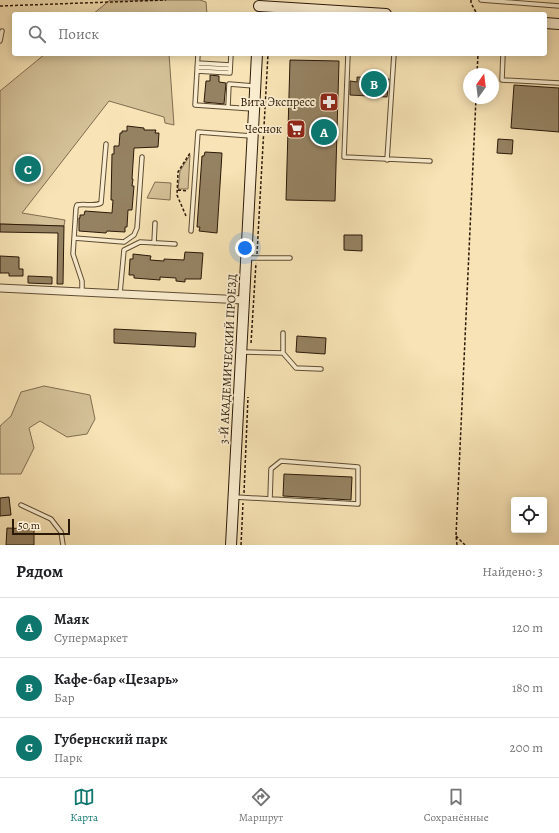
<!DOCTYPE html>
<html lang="ru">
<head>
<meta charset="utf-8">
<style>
  :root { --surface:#fff; --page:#f6f6f6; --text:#202124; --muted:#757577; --line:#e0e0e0; --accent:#0f766e }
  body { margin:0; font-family:Alegreya,serif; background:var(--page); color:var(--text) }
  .controls { position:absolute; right:12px; bottom:12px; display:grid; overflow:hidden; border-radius:4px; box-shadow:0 2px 10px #0003 }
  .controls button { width:36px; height:36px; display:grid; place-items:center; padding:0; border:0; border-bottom:1px solid var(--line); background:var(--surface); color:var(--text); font:20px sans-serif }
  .compass { position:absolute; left:463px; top:68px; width:36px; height:36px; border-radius:50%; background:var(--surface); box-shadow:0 2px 10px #0003; rotate:14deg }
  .scale { position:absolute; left:12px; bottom:10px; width:58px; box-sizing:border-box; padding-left:4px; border:2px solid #2b1908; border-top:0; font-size:11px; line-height:14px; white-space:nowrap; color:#2b1908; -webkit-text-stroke:3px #faedcf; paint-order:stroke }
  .you { position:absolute; left:245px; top:248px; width:14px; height:14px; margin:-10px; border:3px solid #fff; border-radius:50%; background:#1a73e8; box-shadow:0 0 0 6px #1a73e833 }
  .badge { display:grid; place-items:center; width:26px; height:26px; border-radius:50%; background:var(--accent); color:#fff; font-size:13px; font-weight:700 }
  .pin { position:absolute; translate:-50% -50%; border:2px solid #fff; box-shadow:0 1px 4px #0006 }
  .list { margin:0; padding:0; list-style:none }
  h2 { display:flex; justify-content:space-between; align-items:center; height:52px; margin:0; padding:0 16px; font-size:17px }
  h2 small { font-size:13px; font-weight:400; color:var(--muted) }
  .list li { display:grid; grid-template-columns:26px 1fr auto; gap:12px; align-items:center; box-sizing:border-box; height:60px; padding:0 16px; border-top:1px solid var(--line) }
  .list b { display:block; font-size:15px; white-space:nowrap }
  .list p { margin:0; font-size:13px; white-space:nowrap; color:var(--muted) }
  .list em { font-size:13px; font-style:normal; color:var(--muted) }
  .icon { flex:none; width:22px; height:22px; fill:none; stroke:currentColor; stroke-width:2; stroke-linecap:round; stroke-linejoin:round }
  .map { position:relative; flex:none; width:559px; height:545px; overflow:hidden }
  .search { position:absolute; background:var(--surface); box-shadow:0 2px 10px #0003; left:12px; right:12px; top:12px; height:44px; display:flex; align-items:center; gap:10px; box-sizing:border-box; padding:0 14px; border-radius:4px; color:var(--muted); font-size:15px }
  .sheet { height:232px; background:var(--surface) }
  nav { display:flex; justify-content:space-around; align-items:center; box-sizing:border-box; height:56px; border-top:1px solid var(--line); background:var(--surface); font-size:11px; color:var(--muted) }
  nav a { display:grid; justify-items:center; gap:2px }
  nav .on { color:var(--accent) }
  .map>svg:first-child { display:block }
  .green { fill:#d4c198; stroke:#806d50 }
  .building { fill:#958262; stroke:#2b1908 }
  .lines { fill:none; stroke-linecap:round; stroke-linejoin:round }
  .lane-casing { stroke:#5e4c33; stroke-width:5.5 }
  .street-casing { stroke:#5e4c33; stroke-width:9 }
  .secondary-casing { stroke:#2b1908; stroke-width:12 }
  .path { stroke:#2b1908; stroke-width:1.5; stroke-dasharray:3 2; stroke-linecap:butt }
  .lane { stroke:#faedcf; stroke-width:3.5 }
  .street { stroke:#faedcf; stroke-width:7 }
  .secondary { stroke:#faedcf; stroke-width:10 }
  .labels { text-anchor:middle; stroke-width:3.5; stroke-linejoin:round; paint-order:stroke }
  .poi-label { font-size:12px; fill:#2b1908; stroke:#faedcf; text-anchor:end }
  .street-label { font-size:12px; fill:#2b1908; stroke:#faedcf }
</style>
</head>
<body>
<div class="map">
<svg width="559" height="545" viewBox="0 0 559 545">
  <rect width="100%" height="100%" fill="#f7e3b5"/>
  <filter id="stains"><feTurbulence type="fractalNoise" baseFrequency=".005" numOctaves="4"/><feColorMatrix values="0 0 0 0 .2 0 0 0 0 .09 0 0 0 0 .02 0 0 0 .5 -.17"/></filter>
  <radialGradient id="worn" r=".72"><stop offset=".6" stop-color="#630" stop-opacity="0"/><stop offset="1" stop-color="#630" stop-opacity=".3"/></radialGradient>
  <!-- green -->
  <path class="green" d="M110 0H200L206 2 207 14H93Z
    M45 54H169L174 125 165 123 164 117 109 101 22 213 65 220 64 226 0 224V91Z
    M190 155 188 189H178L180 171Z
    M155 182 171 183 170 200 147 198Z
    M44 386 90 395 95 419 87 434 67 437 40 421 29 428 34 448 21 474H0V426L11 416 21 392Z"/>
  <!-- building -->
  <path class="building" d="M290 60 339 61 335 201 286 200Z
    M210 75 219 76V82L226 83 224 104 204 102 206 81H210Z
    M357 77 389 79 387 97 350 95V81L357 82Z
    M514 85 559 88V132L511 128Z
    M127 126 144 128V130H156L155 133H159L158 147 134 148 132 179H133L132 186H134L132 210H128L127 227H125V232L107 231 106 233 79 231V218H80V215H84L85 211 112 213 113 200H111L112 154H114V146H119L120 133H122V131H127Z
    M498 139 513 140 512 154 497 153Z
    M205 152 222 153 217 233 199 231 200 227H197L202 156H204Z
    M0 224 64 226 63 284H57L58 233 0 232Z
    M344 235H362V251L344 250Z
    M185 252 203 253 201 279H185V282L176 281V278L160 277V280L134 278V275H129L130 259H133V254L151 256 150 260 164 261V259L184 260Z
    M0 256 19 257V269H23V276H9V273H0Z
    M28 276 52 277V284L28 283Z
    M114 329 196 333 195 347 114 343Z
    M297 336 326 338 325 354 296 352Z
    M284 474 352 477 351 500 283 496Z
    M9 497 11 515 0 516V498Z
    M7 528 34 529V545H6Z"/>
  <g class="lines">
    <!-- lane casing -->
    <g class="lane-casing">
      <path id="lane" d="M481 0 559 6
        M0 41 2 31
        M198 54 195 105 253 109
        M348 54 344 157 430 161
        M503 54 502 80 559 83
        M198 63 230 65
        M197 67 230 69
        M197 71 230 73 231 54
        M228 107 229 84 254 86
        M387 160 394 54
        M191 231 198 132 251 136
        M74 238 124 242 134 235 137 228 142 157
        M154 243 155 223
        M247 258H290
        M82 291V281L73 254 76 208 77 205C85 203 94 207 101 203L106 144
        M120 293 124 250 140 242 175 244
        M242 352 283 353V333
        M283 353 296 368 321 369
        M235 497 358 504V467L281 461 271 469 270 499
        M21 505 51 519 61 532 63 545"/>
    </g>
    <!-- street casing -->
    <g class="street-casing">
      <path id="street" d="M0 288 244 300"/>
    </g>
    <!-- secondary casing -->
    <g class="secondary-casing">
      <path id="secondary" d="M259 6 386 14
        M545 23 559 24
        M231 545 257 54"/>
    </g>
    <!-- path -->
    <path class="path" d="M471 0V3L477 14
      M0 6 166 0
      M477 74 478 54
      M178 190 188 191
      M186 216 177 195 178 172 190 153H191
      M257 254 268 54
      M251 343 256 263
      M244 493 248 397
      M456 536 465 545
      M241 545 243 503
      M457 545 456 536 476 98"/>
    <!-- lane -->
    <use href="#lane" class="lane"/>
    <!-- street -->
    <use href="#street" class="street"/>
    <!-- secondary -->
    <use href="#secondary" class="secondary"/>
  </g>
  <!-- icons -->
  <defs>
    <g id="pharmacy-square" transform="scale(1)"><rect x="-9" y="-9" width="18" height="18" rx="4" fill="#8f2418" stroke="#faedcf"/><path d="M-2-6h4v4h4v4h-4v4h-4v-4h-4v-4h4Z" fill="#fff"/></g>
    <g id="supermarket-square" transform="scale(1)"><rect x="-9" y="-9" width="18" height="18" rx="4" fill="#8f2418" stroke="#faedcf"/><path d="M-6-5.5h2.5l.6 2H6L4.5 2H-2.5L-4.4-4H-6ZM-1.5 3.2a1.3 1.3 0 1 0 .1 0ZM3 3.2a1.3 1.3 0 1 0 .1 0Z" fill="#fff"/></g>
  </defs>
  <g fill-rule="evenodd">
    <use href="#pharmacy-square" x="329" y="102"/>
    <use href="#supermarket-square" x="296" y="129"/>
  </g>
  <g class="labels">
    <!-- poi labels -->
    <g class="poi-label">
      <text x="315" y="106">Вита Экспресс</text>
      <text x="282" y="133">Чеснок</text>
    </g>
    <!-- street labels -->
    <g class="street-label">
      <text transform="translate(228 359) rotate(-87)" y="4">3-Й АКАДЕМИЧЕСКИЙ ПРОЕЗД</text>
    </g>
  </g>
  <rect width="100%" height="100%" filter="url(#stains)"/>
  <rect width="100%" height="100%" fill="url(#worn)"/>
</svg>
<div class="controls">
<button><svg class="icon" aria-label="locate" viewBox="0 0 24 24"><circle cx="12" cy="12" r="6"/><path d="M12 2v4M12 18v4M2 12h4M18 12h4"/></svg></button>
</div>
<svg class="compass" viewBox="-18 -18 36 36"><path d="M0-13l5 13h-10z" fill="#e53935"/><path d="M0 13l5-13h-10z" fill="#757577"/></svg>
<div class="scale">50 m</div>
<div class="you"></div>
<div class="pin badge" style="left:324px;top:132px">A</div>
<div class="pin badge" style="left:374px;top:84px">B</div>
<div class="pin badge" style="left:28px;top:169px">C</div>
<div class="search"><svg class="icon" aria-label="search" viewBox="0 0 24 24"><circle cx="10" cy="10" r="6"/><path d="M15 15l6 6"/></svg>Поиск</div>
</div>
<section class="sheet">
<h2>Рядом<small>Найдено: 3</small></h2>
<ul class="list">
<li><span class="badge">A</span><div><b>Маяк</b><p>Супермаркет</p></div><em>120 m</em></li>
<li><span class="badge">B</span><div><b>Кафе-бар «Цезарь»</b><p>Бар</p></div><em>180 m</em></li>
<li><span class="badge">C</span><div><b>Губернский парк</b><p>Парк</p></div><em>200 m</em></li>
</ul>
</section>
<nav>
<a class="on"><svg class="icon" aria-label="map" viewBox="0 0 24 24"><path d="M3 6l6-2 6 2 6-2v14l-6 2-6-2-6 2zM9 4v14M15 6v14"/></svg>Карта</a>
<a><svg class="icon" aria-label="directions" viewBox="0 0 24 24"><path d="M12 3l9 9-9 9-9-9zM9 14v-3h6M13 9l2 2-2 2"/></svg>Маршрут</a>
<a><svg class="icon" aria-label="saved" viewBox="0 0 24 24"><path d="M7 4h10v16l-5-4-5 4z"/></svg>Сохранённые</a>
</nav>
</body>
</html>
